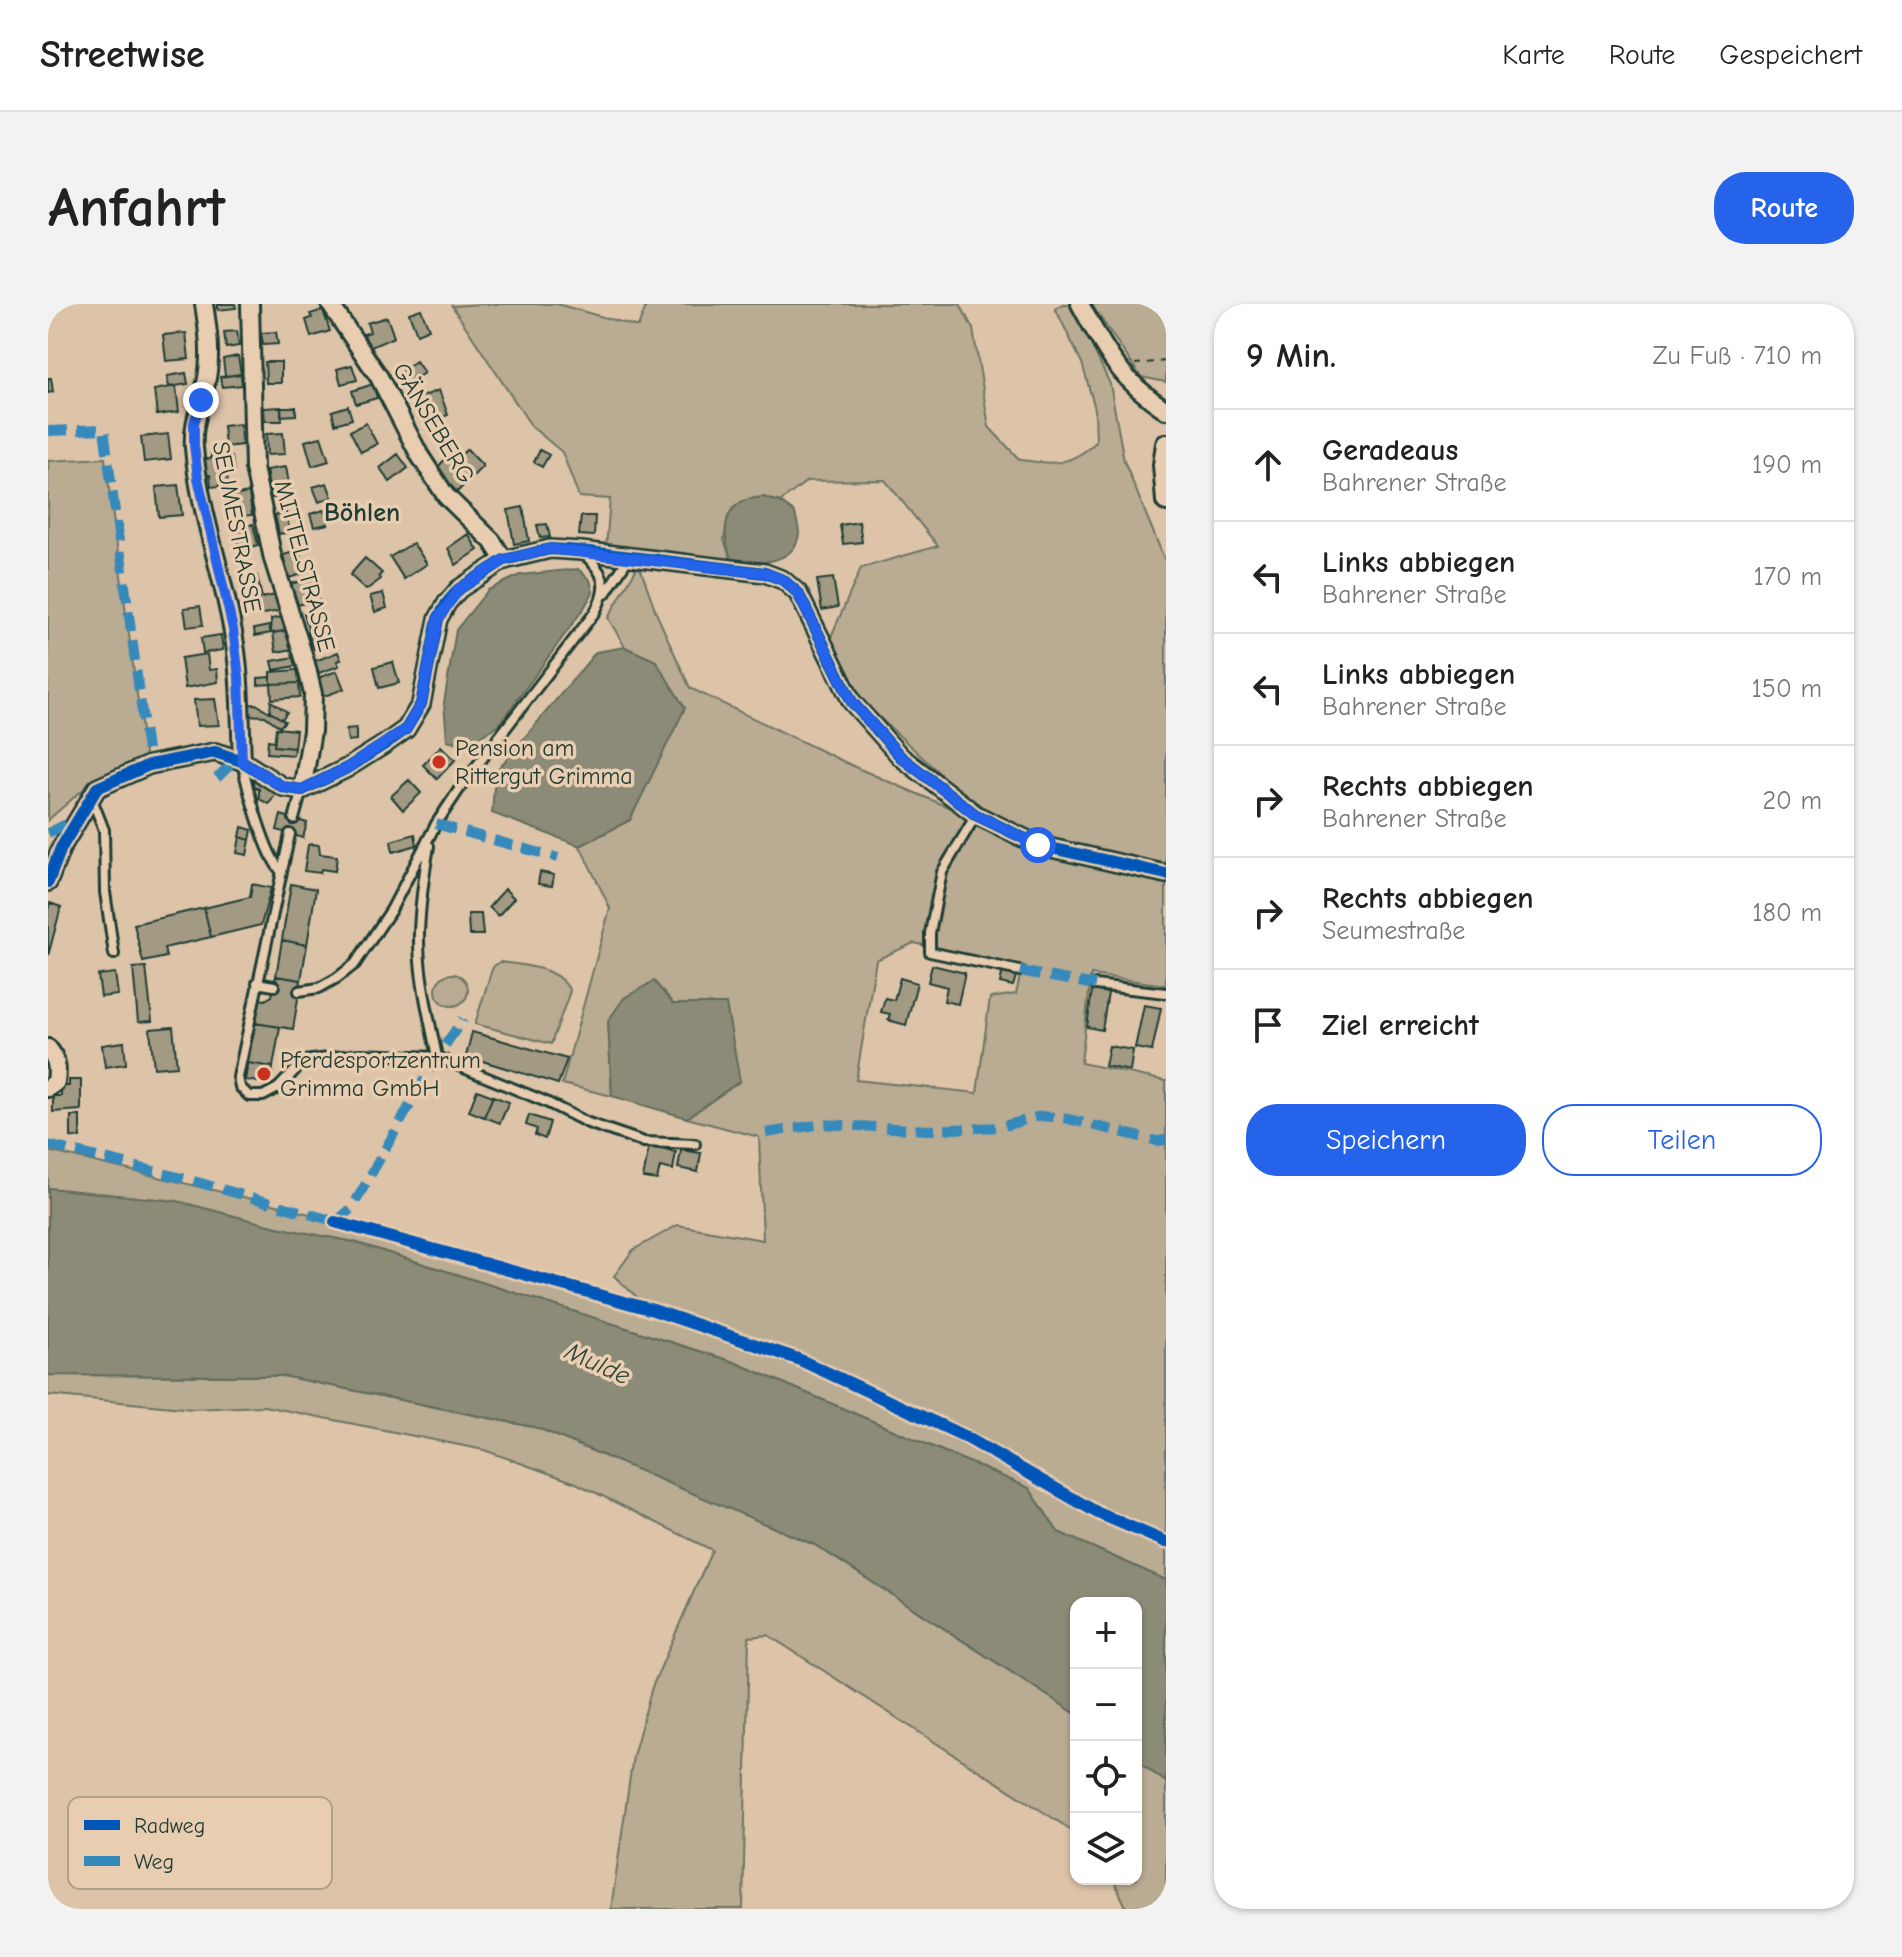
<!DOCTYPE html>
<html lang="de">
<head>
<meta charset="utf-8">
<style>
  :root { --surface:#fff; --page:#f2f2f2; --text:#222; --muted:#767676; --line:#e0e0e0; --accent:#2563eb }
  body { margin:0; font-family:"Comic Neue",sans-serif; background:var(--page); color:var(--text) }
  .controls { position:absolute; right:24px; bottom:24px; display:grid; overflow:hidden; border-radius:16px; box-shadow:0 2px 6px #0004 }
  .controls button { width:72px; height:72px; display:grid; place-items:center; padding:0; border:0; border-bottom:2px solid var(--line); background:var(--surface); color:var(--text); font:40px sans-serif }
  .stop { position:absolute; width:24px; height:24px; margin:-18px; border:6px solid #2563eb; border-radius:50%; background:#fff }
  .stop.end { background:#2563eb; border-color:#fff; box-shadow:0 2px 8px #0008 }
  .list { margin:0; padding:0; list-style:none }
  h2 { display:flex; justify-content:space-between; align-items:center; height:104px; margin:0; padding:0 32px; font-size:34px }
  h2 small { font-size:26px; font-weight:400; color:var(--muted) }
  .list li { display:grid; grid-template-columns:52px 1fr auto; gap:24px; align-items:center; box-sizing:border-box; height:112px; padding:0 32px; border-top:2px solid var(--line) }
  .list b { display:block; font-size:30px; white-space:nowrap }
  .list p { margin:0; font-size:26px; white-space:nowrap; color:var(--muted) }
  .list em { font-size:26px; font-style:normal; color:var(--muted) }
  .actions { display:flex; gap:16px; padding:24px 32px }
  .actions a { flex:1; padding:18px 0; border:2px solid var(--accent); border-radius:32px; text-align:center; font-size:28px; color:var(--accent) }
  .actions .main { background:var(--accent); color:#fff }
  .icon { flex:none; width:44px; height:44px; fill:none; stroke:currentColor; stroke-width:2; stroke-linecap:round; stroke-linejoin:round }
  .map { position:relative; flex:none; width:1118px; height:1605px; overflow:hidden; border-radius:32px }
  header { display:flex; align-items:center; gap:48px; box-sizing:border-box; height:112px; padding:0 40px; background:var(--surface); border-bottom:2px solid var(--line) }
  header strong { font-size:38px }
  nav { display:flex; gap:44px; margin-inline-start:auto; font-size:28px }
  .intro { display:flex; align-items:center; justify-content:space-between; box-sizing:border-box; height:192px; padding:0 48px }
  h1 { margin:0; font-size:56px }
  .button { padding:20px 36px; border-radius:32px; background:var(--accent); color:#fff; font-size:28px; font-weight:700 }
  main { display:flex; gap:48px; padding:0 48px }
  aside { flex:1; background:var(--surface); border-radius:32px; box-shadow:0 2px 6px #0004 }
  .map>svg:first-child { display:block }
  .green { fill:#baab93; stroke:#6c7464; stroke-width:2; fill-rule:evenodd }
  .water { fill:#8c8b77; stroke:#606c5c; stroke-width:2 }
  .building { fill:#a39a84; stroke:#1f3d34; stroke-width:2 }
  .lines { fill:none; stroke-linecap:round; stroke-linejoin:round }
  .service-casing { stroke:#1f3d34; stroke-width:14 }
  .minor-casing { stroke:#1f3d34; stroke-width:22 }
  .tertiary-casing { stroke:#1f3d34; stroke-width:24 }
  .path { stroke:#1f3d34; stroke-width:2; stroke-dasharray:6 6; stroke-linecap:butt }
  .service { stroke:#e9cdb0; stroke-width:8 }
  .minor { stroke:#e9cdb0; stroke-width:16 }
  .tertiary { stroke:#e9cdb0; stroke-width:18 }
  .quiet { stroke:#3589bb; stroke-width:10; stroke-dasharray:20 10; stroke-linecap:butt }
  .cycleway-casing { stroke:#e9cdb0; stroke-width:17 }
  .cycleway { stroke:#0057b8; stroke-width:12 }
  .route { stroke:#2563eb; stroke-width:10 }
  .poi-dot { fill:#c8321e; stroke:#e9cdb0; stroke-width:3 }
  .labels { text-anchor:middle; stroke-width:7; stroke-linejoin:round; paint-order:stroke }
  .street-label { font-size:24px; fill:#1f3d34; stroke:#e9cdb0 }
  .poi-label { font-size:24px; fill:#1f3d34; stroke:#e9cdb0; text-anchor:start }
  .neighbourhood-label { font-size:26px; font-weight:bold; fill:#1f3d34; stroke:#e9cdb0 }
  .water-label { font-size:26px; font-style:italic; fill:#2a453b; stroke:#e9cdb0 }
  .key { fill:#e9cdb0; stroke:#aca28b; stroke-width:2 }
  .key-label { font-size:22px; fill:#1f3d34 }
</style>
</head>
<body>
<header>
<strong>Streetwise</strong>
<nav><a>Karte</a><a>Route</a><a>Gespeichert</a></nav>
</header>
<div class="intro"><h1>Anfahrt</h1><a class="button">Route</a></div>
<main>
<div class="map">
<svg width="1118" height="1605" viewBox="0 0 1118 1605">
  <rect width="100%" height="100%" fill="#ddc4a8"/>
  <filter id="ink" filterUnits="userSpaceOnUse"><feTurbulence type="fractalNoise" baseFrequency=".0125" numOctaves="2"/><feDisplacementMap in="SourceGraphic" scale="16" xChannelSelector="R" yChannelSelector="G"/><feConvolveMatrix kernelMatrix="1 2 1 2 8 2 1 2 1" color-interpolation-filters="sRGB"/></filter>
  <g filter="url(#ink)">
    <!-- green -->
    <path class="green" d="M435 0H509L590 23 599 0H912L925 25 941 123 972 156C1006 160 1021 163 1048 138L1047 105 1034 59 1007 4 1015 0H1024L1062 80 1076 157 1118 259V681L1043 671 1033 759 1118 777V1276L1010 1228 981 1184 686 1058 306 938 42 889 0 884V847L229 901 602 1005 566 972 585 946 630 921 715 936 711 833 639 814 692 777 606 678 560 717 564 792 514 780 562 604 532 542 582 516 608 357 577 343 560 314 591 260 609 311 642 384 807 463 951 525 813 396 782 335 813 264 890 242 837 176 759 177 732 198 715 193 680 213 676 236 684 258 613 246 558 244 562 195 531 193 514 148 484 123 404 2ZM866 639 974 663 968 690 942 694 929 789 808 776 828 656Z
      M1043 0H1118V78L1093 73Z
      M57 154 97 449 93 458 39 482 0 516V157Z
      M452 658C477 661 510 663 522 687L503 740 427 720 443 668 446 662Z
      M388 686a16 16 0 1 1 32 0a16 16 0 1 1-32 0Z
      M0 1071 235 1072 490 1124 767 1241 1028 1410V1529L720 1331 701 1333 695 1605H563L585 1452 604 1383 664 1246 528 1179 436 1146 216 1102 145 1105 0 1091Z
      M1088 1456 1118 1478V1605H1079L1065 1575H1088Z"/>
    <!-- water -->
    <path class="water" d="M715 193 732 198 747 209C748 215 751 224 751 229 748 262 707 259 684 258 677 238 671 209 695 197 700 194 709 194 715 193Z
      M530 265 542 276 545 288 536 304 451 421 418 441 399 436 396 399 408 326 440 286 472 271Z
      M577 343 608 357 637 404 582 516 532 542 444 509 447 469 548 348Z
      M606 677 625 700H678L692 777 639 814 564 792 560 717 576 694Z
      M0 884 129 897 229 923 306 938 686 1058 981 1184 1010 1228 1118 1276V1478L1088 1456V1299H1028V1410L767 1241 490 1124 235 1072 0 1071Z"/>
    <!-- building -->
    <path class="building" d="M170 0H187L188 4 170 6Z
      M373 5 381 25 369 30 361 9Z
      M275 6 282 27 263 33 258 16 264 14 262 10Z
      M339 13 346 33 321 44 316 30 322 28 319 19Z
      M189 27 191 42 178 44 176 28Z
      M228 28 230 40 215 41 213 29Z
      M138 29 141 55 118 57 115 31Z
      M190 52 193 70 177 72 175 55Z
      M368 57 376 69 361 78 354 66Z
      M217 58H233V79H218Z
      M304 61 309 76 293 80 289 65Z
      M138 69 140 80 121 83 119 72Z
      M193 70 194 81 174 83 172 73Z
      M0 74H3L5 88 0 89Z
      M325 80 329 94 308 100 304 87Z
      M128 82 131 108 109 111 106 86Z
      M391 86 400 111 382 118 378 107 371 110 367 101 375 98 373 93Z
      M300 102 304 115 287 120 284 107Z
      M233 103H248V111L233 112Z
      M233 103 234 117H217L216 104Z
      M318 119 329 140 313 148 302 127Z
      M192 120 194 141 177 143 175 122Z
      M235 129 237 150 219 151 218 130Z
      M120 130 123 155 96 158 93 133Z
      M273 133 281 157 264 162 257 137Z
      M419 145 435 162 409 188 387 166 402 150 408 156Z
      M175 146V152L163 153V147Z
      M492 146 501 151 494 163 486 158Z
      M350 150 360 164 342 178 332 164Z
      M184 153 186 169 179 170 180 181 163 183 162 171H156L155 155Z
      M238 163 243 191 223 194 218 166Z
      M279 179 284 193 271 198 265 183Z
      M130 181 134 211 111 213 108 183Z
      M201 189 204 211 187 213 184 192Z
      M475 203 481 237 466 240 460 206Z
      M276 206 280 220 266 223 262 210Z
      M238 209 242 228 231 230 227 211Z
      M533 212H547L546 232 531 231Z
      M811 218 814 238 795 240 792 221Z
      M205 220 210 241 192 246 186 225Z
      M499 220 502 233 492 234 489 221Z
      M420 230 430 246 408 261 400 244Z
      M365 239 379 260 356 275 342 253Z
      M251 247 257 269 241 274 235 251Z
      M317 254 334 269 331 272 333 275 318 286 302 271Z
      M209 272 214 294 196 298 192 275Z
      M263 274 270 295 250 301 243 280Z
      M785 274 790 303 774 306 769 276Z
      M335 289 339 304 327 308 322 292Z
      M232 290 235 306 212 311 209 295Z
      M152 302 155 321 139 323 136 304Z
      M271 305 275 324 261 328 256 309Z
      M240 312 242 326 223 329V315Z
      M221 322 223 329 207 332 206 325Z
      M280 323 285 339 266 345 260 329Z
      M242 326 246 345 228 348 225 329Z
      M173 331 175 346 155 349 153 334Z
      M290 348 293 356 289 357 291 362 271 369 267 357Z
      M159 350 161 366 169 365 170 378 137 384 133 354Z
      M247 353 248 362 226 366 224 357Z
      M345 358 351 379 331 384 326 363Z
      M250 366 251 379 223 380V368Z
      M289 367 296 385 271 394 267 375Z
      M223 373V380L210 381V374Z
      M251 379 252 393 224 395 223 380Z
      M167 395 171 421 149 422 146 396Z
      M223 397 239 408 234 415 222 408Z
      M208 400 237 417 232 423 217 412 197 411 196 401Z
      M228 424 248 426 246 444 226 442Z
      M308 424V436L300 437 298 425Z
      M220 436 227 437 226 442 246 444 245 451 219 449Z
      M393 442 407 456 389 475 375 461Z
      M203 471 229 488 221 500 211 495V485L205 482Z
      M361 476 373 489 355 506 343 492Z
      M233 511 259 519 255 534 229 526Z
      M194 523 204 526 202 536 192 533Z
      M367 530 369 541 345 548 343 537Z
      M192 533 202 536 199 551 189 549Z
      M263 540 271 541 272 550 289 552 287 567 273 565 272 569 256 567 260 541Z
      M492 568 506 571 504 582 490 580Z
      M204 580 223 584 213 621 163 633 156 604 202 593Z
      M243 580 268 585 259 641 234 636Z
      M457 585 466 594 450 612 441 603Z
      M2 599 13 603 0 652V606Z
      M156 604 163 633 116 644 118 653 95 658 86 620Z
      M420 610H433L435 631H421Z
      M234 636 259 641 253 676 228 672Z
      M884 661 917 669 910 700 896 697 899 683 880 678Z
      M98 663 104 717 90 718 85 664Z
      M955 666 969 669 965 682 952 679Z
      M67 669 70 691 53 693 50 671Z
      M228 672 253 676 245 725 207 719 211 695 217 696 224 692Z
      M852 674 869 679 858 721 840 716 842 710 833 708 837 694 846 696Z
      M1044 686 1060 689 1054 726 1039 723Z
      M1096 701 1113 704 1104 747 1087 744Z
      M207 719 232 723 225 763 200 759Z
      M125 723 129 762 106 764 102 725Z
      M424 728 519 755 510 780 418 752Z
      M76 738 78 760 57 763 54 741Z
      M1061 742 1085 746 1082 767 1057 762Z
      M200 759 225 763 223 780 197 776Z
      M21 776H33V806L5 808V792H13V782H21Z
      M429 786 445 792 436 813 421 807Z
      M445 792 461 798 452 819 436 813Z
      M481 811 502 818 497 835 487 831 489 825 478 821Z
      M23 812H32V834L23 833Z
      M601 843 628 848 625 866 612 863 609 876 595 874Z
      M633 846 653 849 650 868 630 864Z"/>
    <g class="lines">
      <!-- service casing -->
      <g class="service-casing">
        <path id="service" d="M557 290 582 252
          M194 457C198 480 218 554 234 568
          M44 495 56 526 57 588 66 650
          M928 511 894 568 882 629V648L972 667
          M246 515 254 486
          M242 530 190 773 192 783 201 792H215L230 784 256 757 312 750 389 753 496 797 540 819 596 838 647 840
          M381 542C376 571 372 600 371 629 370 671 381 712 389 753
          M209 679 226 682
          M1047 681 1118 689
          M251 687 271 684 289 674 307 660 343 606 388 520 414 481 547 308C562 281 556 268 535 249"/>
      </g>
      <!-- minor casing -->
      <g class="minor-casing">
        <path id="minor" d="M156 0C160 26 164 52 158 79 153 102 144 120 146 144 151 204 173 264 184 323 193 367 192 412 194 457
          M202 0 206 164 225 255 258 360 265 390 264 427 254 486
          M282 0 331 73 372 152 398 192 444 237 456 256
          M1032 0C1058 48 1071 75 1118 106
          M0 578 13 544 49 484 101 461 167 448 194 457 235 483 254 486 299 464 337 440 358 425 373 400 390 315 399 299 411 285 456 256 502 245 533 247 717 269 735 276 750 289 804 398 853 453 914 500 928 511 990 541 1118 570
          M0 744C9 755 10 764 8 778L0 784"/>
      </g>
      <!-- tertiary casing -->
      <g class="tertiary-casing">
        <path id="tertiary" d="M1118 140 1115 161 1118 197"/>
      </g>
      <!-- path -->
      <path class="path" d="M1087 60 1118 57"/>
      <!-- service -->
      <use href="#service" class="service"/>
      <!-- minor -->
      <use href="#minor" class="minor"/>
      <!-- tertiary -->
      <use href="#tertiary" class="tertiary"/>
      <!-- quiet -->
      <path class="quiet" d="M0 127 56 125 101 461
        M169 474 182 461 195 464
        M388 520 510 554
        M0 529 29 515
        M972 667 1047 681
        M718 829 774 820 880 826 952 823 993 812 1016 814 1109 837 1118 836
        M0 841 142 876 293 919
        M287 918 304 904 389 753 415 715"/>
      <!-- cycleway casing -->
      <g class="cycleway-casing">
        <path id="cycleway" d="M0 578 13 544 49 484 101 461 167 448 194 457 235 483 254 486 299 464 337 440 358 425 373 400 390 315 399 299 411 285 456 256 502 245 533 247 717 269 735 276 750 289 804 398 853 453 914 500 928 511 990 541 1118 570
          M287 918 605 1006 750 1055 916 1132 1050 1209 1118 1238"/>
      </g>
      <!-- cycleway -->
      <use href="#cycleway" class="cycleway"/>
    </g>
  </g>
  <g class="lines" filter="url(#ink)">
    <!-- route -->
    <path class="route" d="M153 96 146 119V141L150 174 185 325 191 373 194 457 235 483 254 486 299 464 358 425 373 400 390 315 411 285 456 256 502 245 717 269 735 276 750 289 804 398 853 453 928 511 990 541"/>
  </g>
  <!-- markers -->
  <g class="poi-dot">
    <circle cx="391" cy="458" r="8"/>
    <circle cx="216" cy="770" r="8"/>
  </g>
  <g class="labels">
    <!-- street labels -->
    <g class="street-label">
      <text transform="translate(386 119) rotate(59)" y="8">GÄNSEBERG</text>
      <text transform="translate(189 223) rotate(79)" y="8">SEUMESTRASSE</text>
      <text transform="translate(257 262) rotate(75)" y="8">MITTELSTRASSE</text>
    </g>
    <!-- poi labels -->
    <g class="poi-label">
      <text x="407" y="452">Pension am<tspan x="407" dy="28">Rittergut Grimma</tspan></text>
      <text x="232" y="764">Pferdesportzentrum<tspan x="232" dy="28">Grimma GmbH</tspan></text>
    </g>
    <!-- neighbourhood labels -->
    <g class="neighbourhood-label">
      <text x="314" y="217">Böhlen</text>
    </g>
    <!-- water labels -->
    <g class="water-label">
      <text transform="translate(550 1059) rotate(24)" y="9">Mulde</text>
    </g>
  </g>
  <!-- legend -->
  <rect x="20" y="1493" width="264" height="92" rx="12" class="key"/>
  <rect x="36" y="1516" width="36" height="10" fill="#0057b8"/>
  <rect x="36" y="1552" width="36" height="10" fill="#3589bb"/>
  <g class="key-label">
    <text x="86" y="1529">Radweg</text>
    <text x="86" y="1565">Weg</text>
  </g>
</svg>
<div class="controls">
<button>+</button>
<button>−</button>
<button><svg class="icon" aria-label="locate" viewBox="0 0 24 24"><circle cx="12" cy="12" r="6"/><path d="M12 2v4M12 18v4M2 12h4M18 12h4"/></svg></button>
<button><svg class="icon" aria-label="layers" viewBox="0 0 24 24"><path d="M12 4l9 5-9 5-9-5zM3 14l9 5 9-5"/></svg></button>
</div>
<div class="stop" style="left:990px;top:541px"></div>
<div class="stop end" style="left:153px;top:96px"></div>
</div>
<aside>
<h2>9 Min.<small>Zu Fuß · 710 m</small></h2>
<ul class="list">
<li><svg class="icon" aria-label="ahead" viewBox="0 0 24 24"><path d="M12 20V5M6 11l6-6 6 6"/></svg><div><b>Geradeaus</b><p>Bahrener Straße</p></div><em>190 m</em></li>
<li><svg class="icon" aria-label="left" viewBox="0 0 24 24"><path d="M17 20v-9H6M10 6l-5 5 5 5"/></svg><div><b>Links abbiegen</b><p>Bahrener Straße</p></div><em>170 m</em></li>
<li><svg class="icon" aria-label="left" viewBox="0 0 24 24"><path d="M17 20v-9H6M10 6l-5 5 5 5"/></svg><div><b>Links abbiegen</b><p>Bahrener Straße</p></div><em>150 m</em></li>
<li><svg class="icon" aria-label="right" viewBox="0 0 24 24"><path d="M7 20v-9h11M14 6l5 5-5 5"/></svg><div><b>Rechts abbiegen</b><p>Bahrener Straße</p></div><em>20 m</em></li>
<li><svg class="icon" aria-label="right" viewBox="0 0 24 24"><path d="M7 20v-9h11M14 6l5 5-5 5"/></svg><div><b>Rechts abbiegen</b><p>Seumestraße</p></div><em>180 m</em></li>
<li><svg class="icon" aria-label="arrive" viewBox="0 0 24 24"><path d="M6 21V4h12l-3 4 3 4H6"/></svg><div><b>Ziel erreicht</b></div></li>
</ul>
<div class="actions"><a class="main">Speichern</a><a>Teilen</a></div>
</aside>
</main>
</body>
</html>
